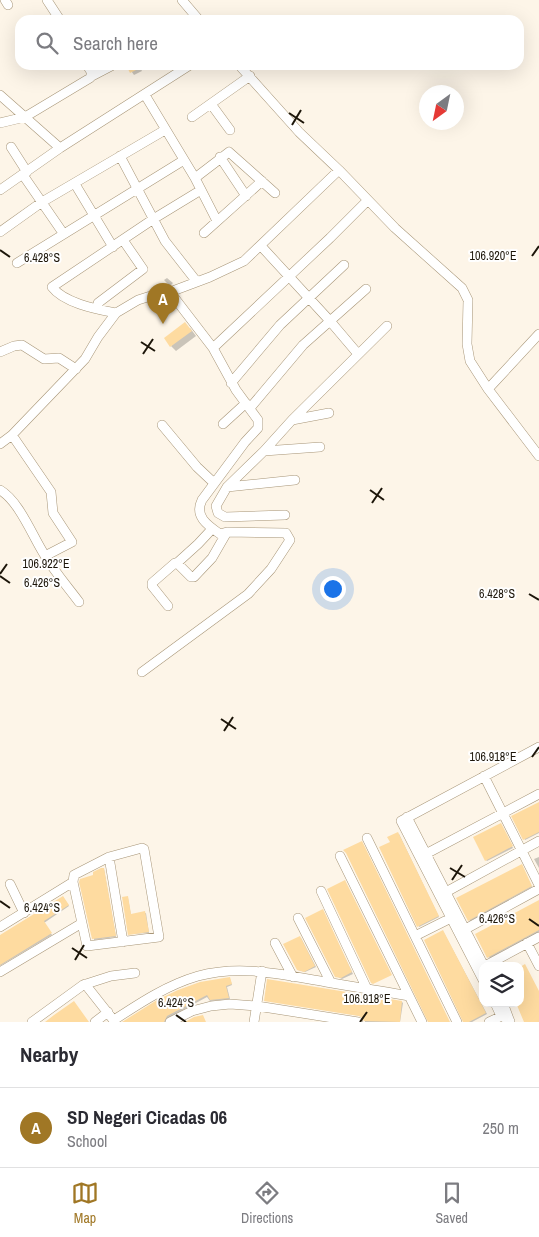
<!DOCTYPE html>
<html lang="en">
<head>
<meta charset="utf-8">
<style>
  :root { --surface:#fff; --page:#f2f2f3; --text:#2b2b33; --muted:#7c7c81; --line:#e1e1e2; --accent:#a07725 }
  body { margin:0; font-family:"Archivo Narrow",sans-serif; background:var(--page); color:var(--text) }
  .controls { position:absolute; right:15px; bottom:15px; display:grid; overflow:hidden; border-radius:10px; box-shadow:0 5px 20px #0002 }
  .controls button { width:45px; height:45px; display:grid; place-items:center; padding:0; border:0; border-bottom:1px solid var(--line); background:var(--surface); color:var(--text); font:25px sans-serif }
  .compass { position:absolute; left:419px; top:85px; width:45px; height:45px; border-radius:50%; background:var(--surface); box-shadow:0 5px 20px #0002; rotate:213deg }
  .you { position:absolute; left:332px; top:588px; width:18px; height:18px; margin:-12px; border:4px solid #fff; border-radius:50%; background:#1a73e8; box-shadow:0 0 0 8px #1a73e833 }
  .badge { display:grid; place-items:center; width:32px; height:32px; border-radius:50%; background:var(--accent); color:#fff; font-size:16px; font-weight:700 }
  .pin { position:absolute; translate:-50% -41px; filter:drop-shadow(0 1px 2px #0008) }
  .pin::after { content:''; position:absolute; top:26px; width:18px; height:15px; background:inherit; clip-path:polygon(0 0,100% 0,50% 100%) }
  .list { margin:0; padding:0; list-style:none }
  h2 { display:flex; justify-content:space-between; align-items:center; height:65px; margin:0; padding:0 20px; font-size:21px }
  h2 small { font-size:16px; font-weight:400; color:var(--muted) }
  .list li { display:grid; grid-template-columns:32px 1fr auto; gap:15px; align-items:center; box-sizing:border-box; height:80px; padding:0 20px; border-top:1px solid var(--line) }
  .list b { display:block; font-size:19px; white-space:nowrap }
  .list p { margin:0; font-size:16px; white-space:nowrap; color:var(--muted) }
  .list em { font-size:16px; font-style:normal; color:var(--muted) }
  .icon { flex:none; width:28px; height:28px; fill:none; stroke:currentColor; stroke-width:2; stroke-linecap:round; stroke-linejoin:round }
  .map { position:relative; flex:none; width:539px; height:1022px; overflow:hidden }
  .search { position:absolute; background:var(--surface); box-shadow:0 5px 20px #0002; left:15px; right:15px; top:15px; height:55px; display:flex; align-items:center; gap:12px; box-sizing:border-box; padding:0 18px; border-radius:15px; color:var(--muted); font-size:19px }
  .sheet { height:145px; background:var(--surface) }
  nav { display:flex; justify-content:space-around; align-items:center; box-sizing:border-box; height:70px; border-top:1px solid var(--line); background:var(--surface); font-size:14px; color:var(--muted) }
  nav a { display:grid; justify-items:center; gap:2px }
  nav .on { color:var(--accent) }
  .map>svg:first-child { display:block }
  .shadow { fill:#0003 }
  .building { fill:#fedba0 }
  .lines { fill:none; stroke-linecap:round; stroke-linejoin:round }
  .minor-casing { stroke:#a79577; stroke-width:10 }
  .minor { stroke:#fff; stroke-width:9 }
  .ticks { fill:none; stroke:#1d160a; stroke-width:2 }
  .ticks-label { font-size:12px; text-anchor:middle; fill:#1d160a; stroke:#fff; stroke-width:4; stroke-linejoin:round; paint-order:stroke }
</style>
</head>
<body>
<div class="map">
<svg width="539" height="1022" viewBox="0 0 539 1022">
  <rect width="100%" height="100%" fill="#fdf5e8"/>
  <!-- shadow -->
  <path class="shadow" d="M127 65H139L142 71 134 75Z
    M167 278 173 283 170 286 164 280Z
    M190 328 196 336 176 351 171 346Z
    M539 803V833L525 840 513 817Z
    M501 825 513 848 487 861 486 860Z
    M399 834 439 917 419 927 391 842Z
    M539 857V868L534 859Z
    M522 867 532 887 470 921 469 920Z
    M104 869 116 937 94 940V876Z
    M63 897 69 906 44 923 52 935 0 966V936Z
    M128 898 131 915 146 913 149 933 129 934Z
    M539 902V932L490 958 488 957Z
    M323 912 353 974 342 979 336 976Z
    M444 933 487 1014 472 1022H464Z
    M301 938 316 967 305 972 298 970Z
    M230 979 232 985 227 987 230 999 210 1001 207 997 168 1018 166 1022H125Z
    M265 1000 402 1002 403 1003 400 1022H365V1020L361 1016Z"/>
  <!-- building -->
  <path class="building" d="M126 65H146L130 73Z
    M185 322 192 331 170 347 164 338Z
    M539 802V832L523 840 511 816Z
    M501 823 513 846 485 861 473 837Z
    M398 832 439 916 417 927 379 847 390 842 387 837Z
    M362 841 450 1022H428L346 853 343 850Z
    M522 864 532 886 468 921 456 898Z
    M101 868H104L116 936 92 939 79 882 80 879 93 875V872Z
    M345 880 392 975 373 984 371 983 327 889Z
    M63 896 69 905 44 921 52 933 0 965V935Z
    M128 896 131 914 145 911 149 932 128 935 122 897Z
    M539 900V930L487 958 475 934Z
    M323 909 352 972 341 978 335 977 305 918Z
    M443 930 486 1013 469 1022H463L424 940Z
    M300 936 315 966 304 972 297 970 283 944Z
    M525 964 539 991V1022H524L516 1003H520V967Z
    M230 977 232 984 226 986 229 998 210 1000 207 995 167 1016 164 1022H122L157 1000 178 990 200 982Z
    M267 979 402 1001 400 1022 364 1021 362 1018 359 1016 264 1001Z
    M74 1001 89 1022H45L54 1015Z
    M203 1015 206 1022H185L194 1017Z"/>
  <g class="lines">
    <!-- minor casing -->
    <g class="minor-casing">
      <path id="minor" d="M5 0 8 5
        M47 0 60 20
        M182 0 199 20
        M239 65 299 132 339 170 395 228 462 288 468 300 467 344 470 361 488 389 539 456
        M92 76 113 65
        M0 95 60 148
        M145 95 195 178 217 221
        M211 104 230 130
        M192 117 250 76
        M0 123 25 117 90 78 92 73 87 65
        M11 147 27 172
        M120 156 165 241 197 282
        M220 157 246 196
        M23 175 63 233
        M195 178 229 152 275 193
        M75 184 113 247
        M0 190 60 148 190 65
        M0 232 42 202 165 130
        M204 233 262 181
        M261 246 330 321 358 354
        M17 263 184 160
        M98 303 143 269 123 240
        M116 313C96 309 64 303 52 287L155 218 201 190
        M213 348 330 238 368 200
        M0 352 14 346 22 345 44 359 59 358 76 369
        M231 383 280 325 344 265
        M488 389 539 334
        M250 408 303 345 366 289
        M292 420 329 413
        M223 424 246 403
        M162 425 197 467 214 483
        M12 435 51 492 53 513 72 542 45 556
        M0 444 12 435 85 359 98 337 116 313 138 300 160 293 170 292 210 277 244 261 339 170
        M264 451 320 447
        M227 487 295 480
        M0 490C19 501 32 535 44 554 54 571 67 586 79 602
        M285 515 225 517 218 513 216 506 227 487 264 451 292 420 387 326
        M177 563 198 544 212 529
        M168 606 152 586V583L175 563 178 564 191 577H194L212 558 227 532
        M142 672 248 594 271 569 290 540 286 533 227 532 220 534C207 525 194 516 202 500L245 442 258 428V420L236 390 213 348 170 292
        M484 776 539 885
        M407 817 484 966
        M367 838 457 1022
        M142 848 144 849 159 937 87 946 73 882 74 875 109 857Z
        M340 856 422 1022
        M422 856 539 794
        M109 857 123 942
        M10 884 24 913
        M321 891 367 989
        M446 892 539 841
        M298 918 331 983
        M0 927 73 882
        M460 932 539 889
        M415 936 455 916
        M275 943 293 977
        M527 943 539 966
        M485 966 539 937
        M0 972 82 923
        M483 980 401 821 539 747
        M85 984 115 1022
        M495 1003 501 1016 510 1021
        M503 1003 509 1019
        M114 1020C140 1003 167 985 198 976 241 964 284 975 326 982 354 987 382 991 409 996
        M32 1022 83 985 111 976 135 973
        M95 1022 108 1012
        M170 1022 192 1011 211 1006 230 1004 257 1006 358 1022
        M254 1022 262 971
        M489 1022 506 1014"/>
    </g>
    <!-- minor -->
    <use href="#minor" class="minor"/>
  </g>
  <!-- ticks -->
  <path class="ticks" d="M289 113 304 123M292 125 301 110M0 250 10 257M532 256 539 246M141 342 155 351M143 354 153 339M370 490 384 500M372 503 382 488M0 574 7 564M0 576 10 583M529 594 539 600M221 719 236 729M224 731 233 717M532 757 539 747M450 868 465 877M452 880 462 865M0 901 10 908M529 919 539 926M72 948 87 958M75 960 84 945M176 1015 186 1022M360 1022 367 1012"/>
  <g class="ticks-label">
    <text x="493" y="260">106.920°E</text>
    <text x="42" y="262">6.428°S</text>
    <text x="46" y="568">106.922°E</text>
    <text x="42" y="587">6.426°S</text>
    <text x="497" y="598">6.428°S</text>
    <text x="493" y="761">106.918°E</text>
    <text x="42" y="912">6.424°S</text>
    <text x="497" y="923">6.426°S</text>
    <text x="367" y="1003">106.918°E</text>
    <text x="176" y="1007">6.424°S</text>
  </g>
</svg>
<div class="controls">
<button><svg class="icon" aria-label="layers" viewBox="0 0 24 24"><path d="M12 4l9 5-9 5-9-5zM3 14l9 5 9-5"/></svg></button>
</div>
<svg class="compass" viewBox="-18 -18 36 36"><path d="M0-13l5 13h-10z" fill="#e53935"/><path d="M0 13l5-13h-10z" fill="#7c7c81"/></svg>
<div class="you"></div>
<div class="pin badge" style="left:163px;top:324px">A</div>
<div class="search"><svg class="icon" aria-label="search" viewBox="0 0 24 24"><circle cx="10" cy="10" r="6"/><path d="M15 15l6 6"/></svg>Search here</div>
</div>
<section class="sheet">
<h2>Nearby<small></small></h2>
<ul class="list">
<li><span class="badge">A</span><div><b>SD Negeri Cicadas 06</b><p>School</p></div><em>250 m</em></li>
</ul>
</section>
<nav>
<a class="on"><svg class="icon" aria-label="map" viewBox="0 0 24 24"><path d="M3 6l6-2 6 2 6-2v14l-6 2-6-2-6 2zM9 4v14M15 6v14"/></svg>Map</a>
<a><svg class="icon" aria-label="directions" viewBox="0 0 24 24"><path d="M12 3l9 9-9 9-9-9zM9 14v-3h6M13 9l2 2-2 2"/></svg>Directions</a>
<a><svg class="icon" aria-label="saved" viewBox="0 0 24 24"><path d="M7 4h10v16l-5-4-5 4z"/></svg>Saved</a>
</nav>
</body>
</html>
